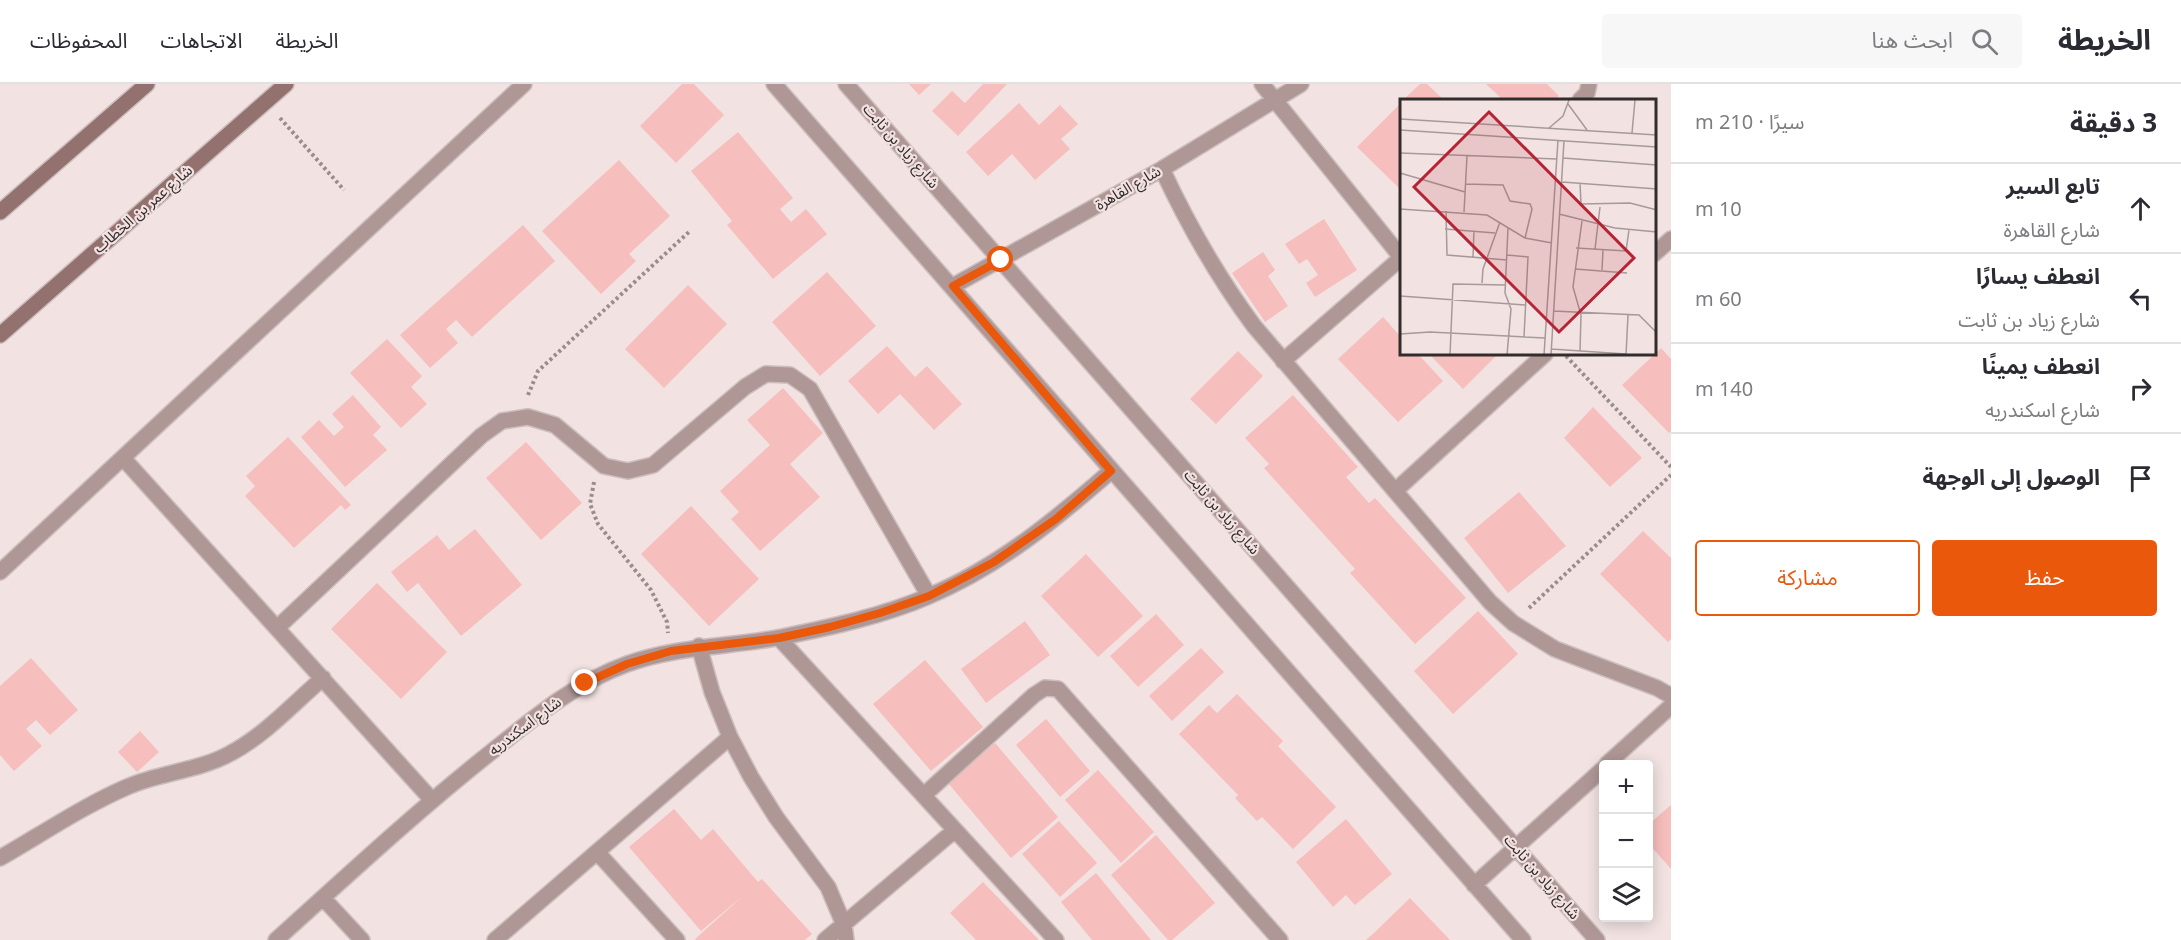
<!DOCTYPE html>
<html lang="ar">
<head>
<meta charset="utf-8">
<style>
  :root { --surface:#fff; --page:#f7f7f7; --text:#2b2b33; --muted:#7c7c81; --line:#e1e1e2; --accent:#ea580c }
  body { margin:0; font-family:"Noto Sans","Noto Sans Arabic",sans-serif; background:var(--page); color:var(--text); direction:rtl }
  .controls { position:absolute; right:18px; bottom:18px; display:grid; overflow:hidden; border-radius:6px; box-shadow:0 3px 15px #0003 }
  .controls button { width:54px; height:54px; display:grid; place-items:center; padding:0; border:0; border-bottom:2px solid var(--line); background:var(--surface); color:var(--text); font:30px sans-serif }
  .stop { position:absolute; width:18px; height:18px; margin:-14px; border:4px solid #ea580c; border-radius:50%; background:#fff }
  .stop.end { background:#ea580c; border-color:#fff; box-shadow:0 2px 6px #0008 }
  .list { margin:0; padding:0; list-style:none }
  h2 { display:flex; justify-content:space-between; align-items:center; height:78px; margin:0; padding:0 24px; font-size:26px }
  h2 small { font-size:20px; font-weight:400; color:var(--muted) }
  .list li { display:grid; grid-template-columns:39px 1fr auto; gap:18px; align-items:center; box-sizing:border-box; height:90px; padding:0 24px; border-top:2px solid var(--line) }
  .list b { display:block; font-size:22px; white-space:nowrap }
  .list p { margin:0; font-size:20px; white-space:nowrap; color:var(--muted) }
  .list em { font-size:20px; font-style:normal; color:var(--muted) }
  .actions { display:flex; gap:12px; padding:18px 24px }
  .actions a { flex:1; padding:14px 0; border:2px solid var(--accent); border-radius:6px; text-align:center; font-size:21px; color:var(--accent) }
  .actions .main { background:var(--accent); color:#fff }
  .icon { flex:none; width:33px; height:33px; fill:none; stroke:currentColor; stroke-width:2; stroke-linecap:round; stroke-linejoin:round }
  .map { position:relative; flex:none; width:1671px; height:856px; overflow:hidden; direction:ltr }
  header { display:flex; align-items:center; gap:36px; box-sizing:border-box; height:84px; padding:0 30px; background:var(--surface); border-bottom:2px solid var(--line) }
  header strong { font-size:28px }
  nav { display:flex; gap:33px; margin-inline-start:auto; font-size:21px }
  .search { width:420px; height:54px; background:var(--page); display:flex; align-items:center; gap:15px; box-sizing:border-box; padding:0 21px; border-radius:6px; color:var(--muted); font-size:22px }
  main { display:flex }
  aside { flex:1; background:var(--surface) }
  .map>svg:first-child { display:block }
  .building { fill:#f6bebc }
  .lines { fill:none; stroke-linecap:round; stroke-linejoin:round }
  .street-casing { stroke:#ccbebe; stroke-width:18 }
  .secondary-casing { stroke:#ccbebe; stroke-width:18 }
  .path { stroke:#988d8d; stroke-width:4; stroke-dasharray:3 3; stroke-linecap:butt }
  .street { stroke:#af9796; stroke-width:15 }
  .secondary { stroke:#93716f; stroke-width:15 }
  .route { stroke:#ea580c; stroke-width:8 }
  .labels { text-anchor:middle; stroke-width:4.5; stroke-linejoin:round; paint-order:stroke }
  .street-label { font-size:15px; fill:#322c2c; stroke:#f2e3e2 }
  .inset-road { fill:none; stroke:#a59a99; stroke-width:1.5 }
  .view { fill:#b52334; fill-opacity:0.15; stroke:#b52334; stroke-width:3 }
  .inset-edge { fill:none; stroke:#322c2c; stroke-width:3 }
</style>
</head>
<body>
<header>
<strong>الخريطة</strong>
<div class="search"><svg class="icon" aria-label="search" viewBox="0 0 24 24"><circle cx="10" cy="10" r="6"/><path d="M15 15l6 6"/></svg>ابحث هنا</div>
<nav><a>الخريطة</a><a>الاتجاهات</a><a>المحفوظات</a></nav>
</header>
<main>
<aside>
<h2>3 دقيقة<small>سيرًا · 210 m</small></h2>
<ul class="list">
<li><svg class="icon" aria-label="ahead" viewBox="0 0 24 24"><path d="M12 20V5M6 11l6-6 6 6"/></svg><div><b>تابع السير</b><p>شارع القاهرة</p></div><em>10 m</em></li>
<li><svg class="icon" aria-label="left" viewBox="0 0 24 24"><path d="M17 20v-9H6M10 6l-5 5 5 5"/></svg><div><b>انعطف يسارًا</b><p>شارع زياد بن ثابت</p></div><em>60 m</em></li>
<li><svg class="icon" aria-label="right" viewBox="0 0 24 24"><path d="M7 20v-9h11M14 6l5 5-5 5"/></svg><div><b>انعطف يمينًا</b><p>شارع اسكندريه</p></div><em>140 m</em></li>
<li><svg class="icon" aria-label="arrive" viewBox="0 0 24 24"><path d="M6 21V4h12l-3 4 3 4H6"/></svg><div><b>الوصول إلى الوجهة</b></div></li>
</ul>
<div class="actions"><a class="main">حفظ</a><a>مشاركة</a></div>
</aside>
<div class="map">
<svg width="1671" height="856" viewBox="0 0 1671 856">
  <rect width="100%" height="100%" fill="#f2e3e2"/>
  <!-- building -->
  <path class="building" d="M682 0H694L724 31 676 79 640 42Z
    M909 0H931L919 11Z
    M983 0H1007L958 52 932 27 952 7 965 19Z
    M1420 0H1427L1444 16H1403Z
    M1486 0H1547L1559 12 1555 16H1503Z
    M1019 19 1039 41 1060 21 1078 40 1061 55 1070 65 1035 96 1012 70 988 92 966 68Z
    M1401 19V106L1357 63Z
    M738 48 793 114 780 125 791 138 806 125 827 150 773 195 727 141 732 137 691 87Z
    M619 76 670 132 629 170 636 177 601 210 542 147Z
    M1324 135 1357 186 1315 213 1306 199 1318 191 1307 175 1299 180 1285 160Z
    M523 141 555 177 472 253 456 236 446 245 458 259 430 284 400 251Z
    M1263 168 1275 186 1268 192 1288 222 1265 238 1232 189Z
    M827 188 876 242 820 292 772 238Z
    M688 201 727 240 664 304 625 265Z
    M1383 233 1401 253V270H1418L1443 297 1398 338 1338 275Z
    M387 255 422 292 411 303 427 320 401 344 350 289Z
    M887 262 915 293 927 282 962 320 934 346 900 310 878 330 848 297Z
    M1661 264 1671 275V347L1669 349 1622 301Z
    M1238 267 1263 292 1216 340 1190 315Z
    M1429 270H1498L1463 305Z
    M783 304 823 349 790 380 820 413 760 467 731 435 739 428 720 407 770 361 747 336Z
    M353 311 381 343 373 351 387 366 345 403 301 353 319 336 334 352 344 343 332 330Z
    M1293 311 1358 383 1346 393 1369 419 1375 414 1466 514 1415 560 1350 489 1355 485 1264 384 1269 380 1245 354Z
    M1593 323 1642 374 1610 403 1564 354Z
    M288 353 351 421 345 426 341 421 294 464 245 412 255 402 246 392Z
    M526 358 582 419 541 456 486 394Z
    M1519 408 1566 462 1508 509 1464 454Z
    M691 422 759 495 709 542 641 470Z
    M475 445 522 501 461 552 418 499 407 508 391 488 437 451 449 466Z
    M1643 447 1671 474V555L1668 558 1600 490Z
    M1086 470 1143 532 1098 573 1041 512Z
    M377 499 447 568 401 615 331 545Z
    M1478 527 1518 570 1453 630 1414 587Z
    M1156 530 1184 561 1138 603 1110 572Z
    M1025 537 1050 571 986 619 961 585Z
    M1201 564 1224 588 1172 637 1149 612Z
    M31 574 78 626 50 651 36 636 26 645 42 662 14 687 0 671V602Z
    M925 576 983 643 931 687 873 620Z
    M1237 610 1283 657 1278 662 1336 723 1293 765 1262 733 1257 737 1235 714 1238 711 1179 650 1209 621 1217 629Z
    M1046 635 1090 687 1060 713 1016 661Z
    M140 647 159 668 137 688 118 668Z
    M995 659 1058 733 1011 774 948 699Z
    M1098 686 1154 748 1121 779 1065 716Z
    M1671 721V785L1648 759V741Z
    M674 725 701 756 713 745 758 798 762 795 812 850 805 856H696L695 855 744 811 701 847 629 763Z
    M1346 735 1392 790 1355 821 1346 811 1333 823 1296 778Z
    M1059 737 1097 779 1060 813 1022 770Z
    M1156 751 1215 819 1172 856H1168L1111 791Z
    M1096 789 1151 856H1092L1061 818Z
    M983 798 1039 856H976L950 829Z
    M1410 814 1450 856H1366L1374 849Z"/>
  <g class="lines">
    <!-- street casing -->
    <g class="street-casing">
      <path id="street" d="M774 0 1523 856
        M846 0 1597 856
        M1262 0 1401 173
        M1580 16 1587 9 1589 0
        M1162 85C1188 141 1217 192 1254 242L1490 518 1513 539 1555 565 1657 604 1671 612
        M1654 170 1671 155
        M953 202 1162 85 1301 0
        M1283 277 1401 174
        M123 374 431 715
        M1395 407 1545 270
        M0 488 524 0
        M277 544 481 352 502 337 528 333 555 341 604 382 628 387 653 381 745 303 766 290 790 291 810 305 929 512
        M779 554 1056 856
        M699 562 712 608 730 653 751 693 776 733 828 803 844 841 846 856
        M1607 680 1671 622
        M924 711 1034 611 1045 604 1058 605 1280 856
        M597 768 677 856
        M0 774C42 750 83 722 127 703 161 688 199 687 231 669 265 651 294 619 323 594
        M1474 801 1604 684
        M323 814 362 856
        M276 856C348 791 419 725 495 665 536 632 577 598 627 580 677 562 730 563 782 553 831 543 883 532 929 512 998 483 1055 436 1111 387
        M495 856 730 653
        M825 856 955 746"/>
    </g>
    <!-- secondary casing -->
    <g class="secondary-casing">
      <path id="secondary" d="M0 128 147 0
        M0 251 286 0"/>
    </g>
    <!-- path -->
    <path class="path" d="M280 34 344 106
      M1566 272 1671 383
      M528 311 538 287 690 147
      M594 398 590 420 598 440 651 506 667 538 668 549
      M1529 524 1671 391"/>
    <!-- street -->
    <use href="#street" class="street"/>
    <!-- secondary -->
    <use href="#secondary" class="secondary"/>
  </g>
  <g class="lines">
    <!-- route -->
    <path class="route" d="M585 599 627 580 671 567 779 554 830 543 880 529 929 512 994 478 1056 435 1111 387 953 202 1001 176"/>
  </g>
  <g class="labels">
    <!-- street labels -->
    <g class="street-label">
      <text transform="translate(901 62) rotate(49)" y="5">شارع زياد بن ثابت</text>
      <text transform="translate(1128 104) rotate(-30)" y="5">شارع القاهرة</text>
      <text transform="translate(143 125) rotate(-41)" y="5">شارع عمر بن الخطاب</text>
      <text transform="translate(1222 428) rotate(49)" y="5">شارع زياد بن ثابت</text>
      <text transform="translate(525 642) rotate(-37)" y="5">شارع اسكندريه</text>
      <text transform="translate(1542 793) rotate(49)" y="5">شارع زياد بن ثابت</text>
    </g>
  </g>
  <!-- overview -->
  <g transform="translate(1400 15)">
    <rect width="256" height="256" fill="#f2e3e2"/>
    <path class="inset-road" d="M168 5 187 31M0 20 257 36M149 29 163 17 169 1M0 31 257 48M232 34 235 1M0 54 157 60M163 59 257 66M0 74 65 93M162 83 257 90M180 84 181 105 230 104 257 111M65 85 103 86 110 102 130 105 132 110 125 139M0 110 87 116 125 139 152 144M46 112 47 156 107 161M64 113 67 57M159 115 215 129 257 133M45 130 95 134M176 149 226 152 229 131M195 150 200 108M107 156 128 158 124 238M73 158 74 132M175 170 227 174M202 171 203 151M82 184 83 170 100 123M0 197 125 206M153 212 239 216 257 234M0 235 30 233 145 239M151 250 226 255M180 252 181 216 173 188 182 122M50 256 53 185 106 186M107 256 111 210 105 194 108 129M144 256 158 41M151 256 164 42M226 256 228 216"/>
    <path class="view" d="M89 13 234 159 159 233 14 88Z"/>
    <rect width="256" height="256" class="inset-edge"/>
  </g>
</svg>
<div class="controls">
<button>+</button>
<button>−</button>
<button><svg class="icon" aria-label="layers" viewBox="0 0 24 24"><path d="M12 4l9 5-9 5-9-5zM3 14l9 5 9-5"/></svg></button>
</div>
<div class="stop" style="left:1001px;top:176px"></div>
<div class="stop end" style="left:585px;top:599px"></div>
</div>
</main>
</body>
</html>
